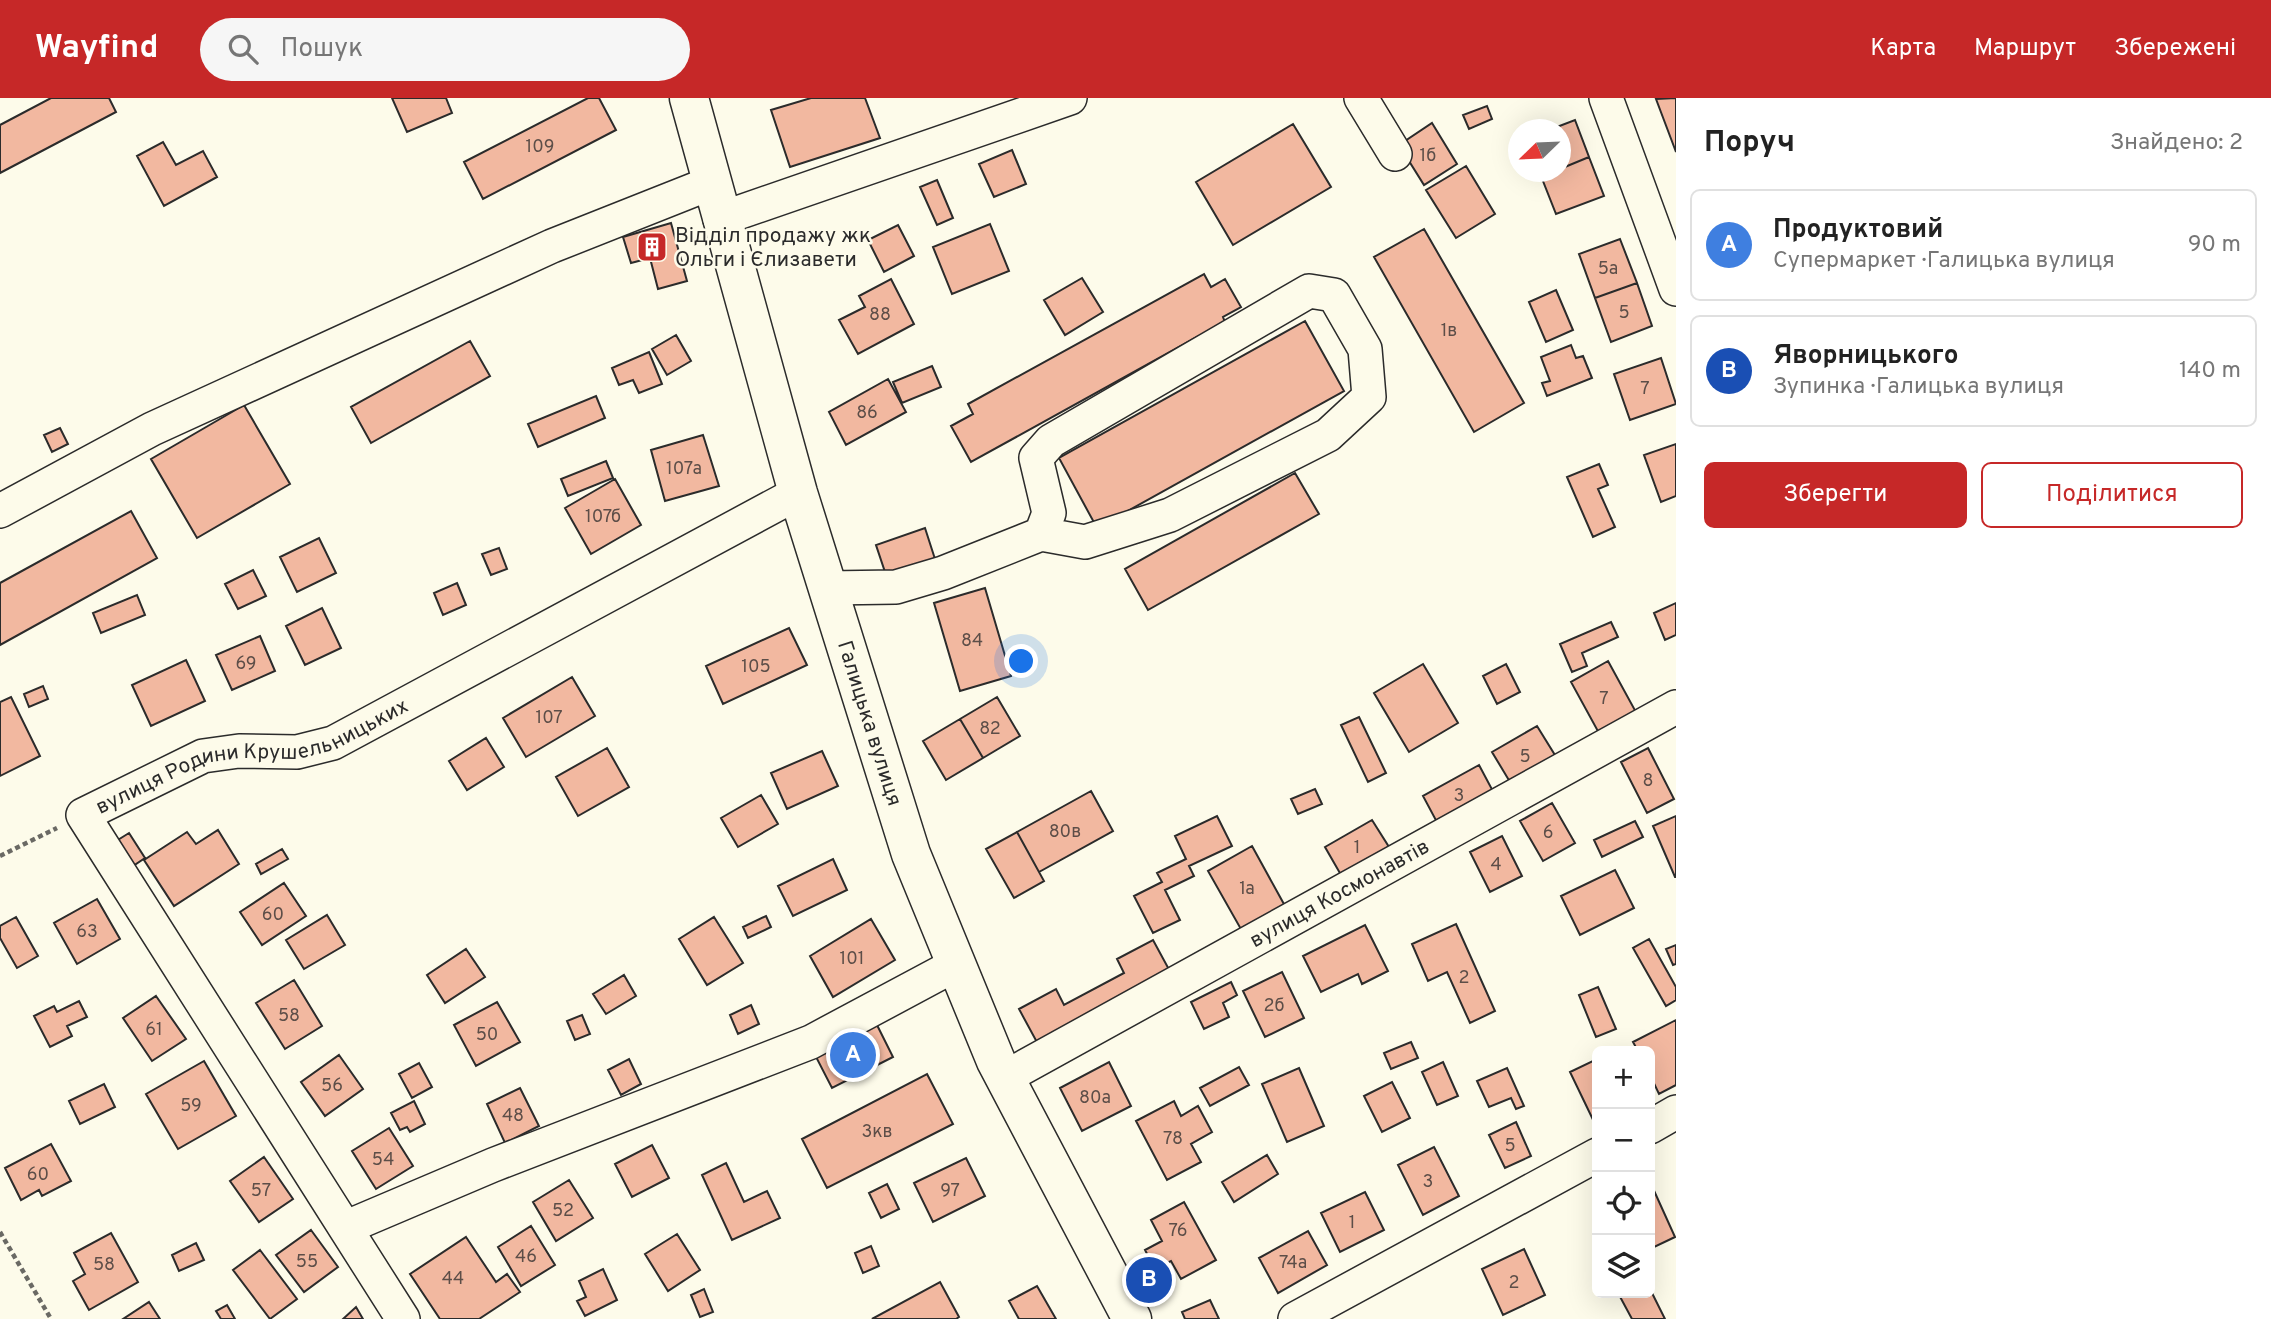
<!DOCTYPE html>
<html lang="uk">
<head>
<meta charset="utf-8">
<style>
  :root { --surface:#fff; --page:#f6f6f6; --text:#222; --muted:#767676; --line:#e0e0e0; --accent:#c62828 }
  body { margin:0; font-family:Overpass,sans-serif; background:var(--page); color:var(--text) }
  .controls { position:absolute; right:21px; bottom:21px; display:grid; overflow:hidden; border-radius:10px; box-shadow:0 7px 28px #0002 }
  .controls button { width:63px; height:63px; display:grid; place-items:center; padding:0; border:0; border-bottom:2px solid var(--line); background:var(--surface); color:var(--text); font:35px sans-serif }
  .compass { position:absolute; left:1508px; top:21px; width:63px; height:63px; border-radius:50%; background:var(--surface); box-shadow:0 7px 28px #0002; rotate:247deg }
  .you { position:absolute; left:1022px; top:564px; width:24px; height:24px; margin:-18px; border:5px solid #fff; border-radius:50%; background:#1a73e8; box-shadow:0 0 0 10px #1a73e833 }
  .badge { display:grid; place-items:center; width:46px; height:46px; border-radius:50%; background:var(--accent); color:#fff; font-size:23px; font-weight:700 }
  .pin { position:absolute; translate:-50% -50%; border:4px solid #fff; box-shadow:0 2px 7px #0006 }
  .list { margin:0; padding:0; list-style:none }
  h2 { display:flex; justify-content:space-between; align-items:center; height:91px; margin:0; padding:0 28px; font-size:30px }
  h2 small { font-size:23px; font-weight:400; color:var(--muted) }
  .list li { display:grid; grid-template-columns:46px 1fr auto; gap:21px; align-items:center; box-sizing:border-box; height:112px; margin:0 14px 14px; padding:0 14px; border:2px solid var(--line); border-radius:10px }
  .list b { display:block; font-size:26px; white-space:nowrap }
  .list p { margin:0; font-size:23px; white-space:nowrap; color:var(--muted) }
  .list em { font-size:23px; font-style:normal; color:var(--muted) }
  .actions { display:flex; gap:14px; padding:21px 28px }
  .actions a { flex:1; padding:16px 0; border:2px solid var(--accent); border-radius:10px; text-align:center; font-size:24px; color:var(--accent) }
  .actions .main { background:var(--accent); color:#fff }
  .icon { flex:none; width:38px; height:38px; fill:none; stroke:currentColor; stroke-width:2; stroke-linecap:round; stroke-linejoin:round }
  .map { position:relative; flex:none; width:1676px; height:1221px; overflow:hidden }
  header { display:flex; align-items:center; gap:42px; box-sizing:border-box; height:98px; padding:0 35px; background:var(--accent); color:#fff }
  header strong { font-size:33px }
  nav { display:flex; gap:38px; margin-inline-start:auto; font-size:24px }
  .search { width:490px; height:63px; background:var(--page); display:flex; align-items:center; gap:18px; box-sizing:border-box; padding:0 24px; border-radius:38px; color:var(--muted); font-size:26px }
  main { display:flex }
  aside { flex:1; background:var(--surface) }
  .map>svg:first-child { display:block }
  .building { fill:#f2b8a0; stroke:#2b2b2b; stroke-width:2 }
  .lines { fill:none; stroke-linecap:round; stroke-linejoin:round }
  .minor-casing { stroke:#2b2b2b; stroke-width:36 }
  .major-casing { stroke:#2b2b2b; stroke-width:41 }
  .path { stroke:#6a6964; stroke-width:4.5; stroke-dasharray:5 3.5; stroke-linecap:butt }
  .minor { stroke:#fdfbea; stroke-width:33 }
  .major { stroke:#fdfbea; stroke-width:38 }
  .labels { text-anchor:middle; stroke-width:5; stroke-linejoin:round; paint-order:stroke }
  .number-label { font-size:18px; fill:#5d4e48 }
  .poi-label { font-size:21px; fill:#2b2b2b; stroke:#fdfbea; text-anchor:start }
  .street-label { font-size:21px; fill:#2b2b2b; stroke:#fdfbea }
</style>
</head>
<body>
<header>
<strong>Wayfind</strong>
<div class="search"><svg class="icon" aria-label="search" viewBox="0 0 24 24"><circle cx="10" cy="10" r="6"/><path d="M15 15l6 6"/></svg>Пошук</div>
<nav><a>Карта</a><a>Маршрут</a><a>Збережені</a></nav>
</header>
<main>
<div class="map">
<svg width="1676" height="1221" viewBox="0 0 1676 1221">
  <rect width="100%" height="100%" fill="#fdfbea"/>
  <!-- building -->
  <path class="building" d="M51 0H109L116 14 0 75V27Z
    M392 0H446L452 15 407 34Z
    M588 0H599L616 32 483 101 464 64Z
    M811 0H865L880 40 790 69 771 12Z
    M1676 0V54L1656 1Z
    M1487 8 1492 21 1469 31 1463 17Z
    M1575 22 1589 59 1560 71V32H1549Z
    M1432 25 1457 66 1424 87 1399 47Z
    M1293 26 1331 89 1233 147 1196 84Z
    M163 44 176 67 203 53 217 79 164 108 137 58Z
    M1012 52 1026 86 994 99 979 66Z
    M1589 59 1604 98 1556 116 1541 78 1560 74V71Z
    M1466 68 1495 116 1456 140 1426 92Z
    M937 82 953 120 937 127 920 89Z
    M671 125 687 183 658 191 650 160 631 165 623 139Z
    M990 126 1009 173 952 196 933 149Z
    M898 127 914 158 884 174 868 142Z
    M1424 131 1524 305 1474 334 1374 159Z
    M1620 141 1637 185 1595 200 1579 156Z
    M1204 176 1211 189 1225 181 1241 209 1223 219 1226 227 1197 239 971 364 951 328 973 316 968 306Z
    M1082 180 1103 214 1065 237 1044 202Z
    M891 181 914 226 858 256 839 222 865 209 859 198Z
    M1637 185 1652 228 1611 244 1595 200Z
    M1556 192 1573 232 1546 244 1529 204Z
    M1305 223 1344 293 1097 430 1059 360Z
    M676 237 691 263 667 277 652 251Z
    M470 243 490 278 371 345 351 309Z
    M1571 247 1576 260 1583 258 1592 280 1547 298 1542 285 1550 283 1541 259Z
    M649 254 662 286 639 295 633 282 619 287 612 270Z
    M1661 260 1676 306 1630 322 1614 276Z
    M932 268 941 289 902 305 893 284Z
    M888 281 906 314 846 347 829 314Z
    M596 298 605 320 538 349 528 326Z
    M244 307 290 386 197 440 151 361Z
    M60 330 68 346 52 354 44 337Z
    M703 337 719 388 665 403 651 352Z
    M1676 346V398L1661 404 1644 357Z
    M606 363 613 380 568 398 561 381Z
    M1599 366 1608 387 1598 391 1615 429 1593 439 1567 379Z
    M1295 375 1319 416 1148 512 1125 471Z
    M615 381 641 427 591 456 565 410Z
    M131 413 157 460 0 547V485Z
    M925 430 935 461 886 477 876 447Z
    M319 440 336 475 297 494 280 459Z
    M499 450 507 471 491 477 482 456Z
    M253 472 266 498 238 511 225 486Z
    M457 485 466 507 443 517 434 495Z
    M985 490 1011 578 960 593 934 505Z
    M137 497 145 517 101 535 93 515Z
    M1676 505V537L1665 542 1654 515Z
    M322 510 341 550 305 567 286 528Z
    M1611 524 1618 539 1582 555 1587 568 1572 574 1560 546Z
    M789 530 807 567 723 606 706 568Z
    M260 538 275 573 232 592 216 557Z
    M186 562 205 603 151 628 132 587Z
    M1608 563 1637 616 1600 637 1571 584Z
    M1423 566 1458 625 1409 654 1374 595Z
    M1506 566 1520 594 1497 606 1483 578Z
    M572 579 595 618 526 659 503 620Z
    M43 588 48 601 29 609 24 596Z
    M11 599 40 658 0 678V604Z
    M997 599 1020 638 983 660 960 621Z
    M1359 619 1386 675 1368 684 1341 627Z
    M960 621 983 660 946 682 923 643Z
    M1537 628 1558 662 1513 689 1492 654Z
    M486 640 504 669 467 692 449 663Z
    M607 650 629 689 578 718 556 679Z
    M1648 650 1674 701 1647 715 1621 664Z
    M822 653 838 688 787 711 771 675Z
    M1479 667 1495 697 1439 728 1423 698Z
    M1315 691 1322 706 1298 716 1291 701Z
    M1091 693 1113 733 1039 774 1017 734Z
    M761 697 778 726 738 749 721 720Z
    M1552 705 1575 745 1543 763 1520 723Z
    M1217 718 1232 748 1189 768 1194 778 1165 792 1180 822 1153 835 1134 798 1162 784 1157 775 1186 761 1175 738Z
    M1676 718V779H1675L1653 728Z
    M1372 722 1389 749 1341 777 1325 749Z
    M1635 723 1643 739 1602 759 1594 742Z
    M218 732 239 766 174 808 144 762 187 734 196 746Z
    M1017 734 1044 783 1014 800 986 751Z
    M129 735 145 760 130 770 113 745Z
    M1502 738 1522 778 1490 794 1470 754Z
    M1252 748 1285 808 1242 833 1208 773Z
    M282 751 288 761 261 776 256 766Z
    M833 761 847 792 793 818 778 788Z
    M1615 772 1634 810 1580 837 1561 798Z
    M284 785 306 818 262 847 240 814Z
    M97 801 120 841 77 866 54 825Z
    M327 817 345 847 304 871 286 842Z
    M766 818 771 829 748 840 743 829Z
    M16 819 38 858 17 870 0 840V828Z
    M714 819 743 865 707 887 679 841Z
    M871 821 895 862 833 899 810 858Z
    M1456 826 1495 913 1470 925 1447 874 1428 883 1412 846Z
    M1365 827 1388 873 1362 886 1358 876 1321 894 1303 858Z
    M1649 841 1676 889V902L1666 908 1633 850Z
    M1153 842 1172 877 1039 948 1019 911 1056 891 1064 907 1124 875 1117 861Z
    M1676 847V866L1673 867 1666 851Z
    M466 851 485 879 445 905 427 877Z
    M1282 874 1304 920 1265 939 1243 893Z
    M624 877 636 898 606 916 593 896Z
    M294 882 322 928 285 951 256 905Z
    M1231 884 1237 897 1223 905 1229 919 1204 931 1191 904Z
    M1598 889 1616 931 1596 939 1579 897Z
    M156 898 186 941 152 963 123 920Z
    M79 903 87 919 67 928 72 938 50 949 34 918 54 908 57 914Z
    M497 904 520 944 476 968 454 927Z
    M751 907 759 926 738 936 730 917Z
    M582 917 590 936 575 942 567 923Z
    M1676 922V987L1659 996 1650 977V953H1638L1633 944Z
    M875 923 893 959 832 990 814 955Z
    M1411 944 1418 960 1391 971 1384 955Z
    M339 957 363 991 325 1018 301 984Z
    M629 961 641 986 621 997 608 972Z
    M1597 961V1030L1570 974Z
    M204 963 236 1018 178 1051 146 996Z
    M1109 964 1131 1008 1082 1033 1060 990Z
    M1443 964 1458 998 1437 1007 1422 974Z
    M419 965 432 989 412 1000 399 976Z
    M1239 969 1249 987 1210 1008 1200 990Z
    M1299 970 1324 1028 1287 1044 1262 986Z
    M1507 970 1524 1008 1516 1011 1511 1000 1489 1009 1477 983Z
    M927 976 953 1026 827 1090 802 1041Z
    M1392 984 1410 1020 1382 1034 1364 998Z
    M104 986 115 1009 80 1026 69 1003Z
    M520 990 539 1028 505 1045 487 1006Z
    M414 1003 425 1026 410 1034 407 1029 400 1032 391 1015Z
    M1174 1003 1181 1018 1198 1008 1212 1034 1191 1046 1201 1064 1167 1082 1136 1023Z
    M1516 1024 1531 1058 1505 1070 1489 1037Z
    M389 1030 413 1068 376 1091 352 1053Z
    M51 1046 71 1083 42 1098 39 1092 21 1102 5 1070Z
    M652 1047 669 1080 632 1099 615 1066Z
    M1434 1049 1459 1098 1423 1117 1398 1067Z
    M1267 1057 1278 1076 1234 1104 1222 1084Z
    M264 1059 293 1101 259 1124 230 1083Z
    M966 1060 985 1098 933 1124 914 1085Z
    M726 1065 744 1104 767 1093 780 1120 732 1142 702 1077Z
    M569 1082 593 1120 556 1143 533 1104Z
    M887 1086 899 1111 881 1120 869 1095Z
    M1651 1086 1675 1139 1650 1151V1087Z
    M1365 1094 1384 1132 1340 1154 1321 1115Z
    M1184 1104 1216 1162 1181 1181 1171 1163 1155 1171 1145 1152 1162 1143 1151 1122Z
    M531 1128 555 1167 521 1188 498 1149Z
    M311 1132 338 1169 304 1194 276 1157Z
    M1308 1133 1327 1167 1278 1195 1259 1160Z
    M111 1135 138 1184 89 1212 73 1183 85 1176 74 1155Z
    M677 1136 700 1172 668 1193 645 1156Z
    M466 1139 496 1184 507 1176 520 1194 479 1221H440L410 1176Z
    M196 1145 204 1162 179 1173 172 1157Z
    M871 1148 879 1168 863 1175 855 1155Z
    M1524 1151 1545 1197 1503 1217 1482 1171Z
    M260 1152 297 1201 270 1221 233 1172Z
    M603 1171 617 1202 585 1218 577 1203 586 1199 579 1183Z
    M940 1184 959 1219 956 1221H872Z
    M1037 1188 1056 1221H1019L1009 1203Z
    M704 1191 713 1214 700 1219 691 1197Z
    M1650 1191 1665 1221H1632L1618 1195H1650Z
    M1210 1202 1219 1221H1185L1182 1214Z
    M149 1204 160 1221H123Z
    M227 1207 235 1221H221L216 1213Z
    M356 1209 363 1221H343Z"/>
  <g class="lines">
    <!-- minor casing -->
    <g class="minor-casing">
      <g id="minor">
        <path d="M1361 0 1395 56"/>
        <path d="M1606 0 1676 191"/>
        <path d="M720 121 1070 0"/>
        <path d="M0 413 152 331 552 148 711 85"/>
        <path d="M827 490 896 489 943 475 1041 436 1049 415 1036 360 1051 343 1309 193 1334 197 1365 251 1369 299 1328 337 1170 417 1085 444 1041 436"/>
        <path id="s1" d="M1004 980 1676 609"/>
        <path d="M1650 1029 1676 1014"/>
        <path d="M347 1129 493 1067 811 944 955 867"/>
        <path id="s2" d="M403 1221 83 717 203 658 239 653 297 654 333 645 798 395"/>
        <path d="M1295 1221 1597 1057"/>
      </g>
    </g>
    <!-- major casing -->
    <g class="major-casing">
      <g id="major">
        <path id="s3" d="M689 0 798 395 911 756 996 963 1132 1221"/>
      </g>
    </g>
    <!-- path -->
    <path class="path" d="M0 758 57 730
      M0 1134 51 1221"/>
    <!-- minor -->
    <use href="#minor" class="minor"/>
    <!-- major -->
    <use href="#major" class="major"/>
  </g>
  <!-- icons -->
  <defs>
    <g id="building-square" transform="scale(1.575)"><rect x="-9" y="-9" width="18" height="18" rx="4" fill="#c62828" stroke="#fdfbea"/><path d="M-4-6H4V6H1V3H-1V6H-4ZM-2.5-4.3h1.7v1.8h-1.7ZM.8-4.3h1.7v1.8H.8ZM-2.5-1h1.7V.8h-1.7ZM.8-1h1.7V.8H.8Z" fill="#fff"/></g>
  </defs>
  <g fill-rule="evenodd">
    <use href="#building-square" x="652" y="149"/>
  </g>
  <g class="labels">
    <!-- number labels -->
    <g class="number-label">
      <text x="540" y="54">109</text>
      <text x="1428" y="63">1б</text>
      <text x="1608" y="176">5а</text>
      <text x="1624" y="220">5</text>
      <text x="880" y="222">88</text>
      <text x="1449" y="238">1в</text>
      <text x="1645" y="296">7</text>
      <text x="867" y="320">86</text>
      <text x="684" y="376">107а</text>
      <text x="603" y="424">107б</text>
      <text x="972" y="548">84</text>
      <text x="246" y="571">69</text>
      <text x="756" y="574">105</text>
      <text x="1604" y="606">7</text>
      <text x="549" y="625">107</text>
      <text x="990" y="636">82</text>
      <text x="1525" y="664">5</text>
      <text x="1648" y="688">8</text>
      <text x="1459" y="703">3</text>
      <text x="1065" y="739">80в</text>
      <text x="1548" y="740">6</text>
      <text x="1357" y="755">1</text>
      <text x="1496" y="772">4</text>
      <text x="1247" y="796">1а</text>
      <text x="273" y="822">60</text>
      <text x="87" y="839">63</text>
      <text x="852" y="866">101</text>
      <text x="1464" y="885">2</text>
      <text x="1274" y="913">2б</text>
      <text x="289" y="923">58</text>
      <text x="154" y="937">61</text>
      <text x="487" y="942">50</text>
      <text x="332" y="993">56</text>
      <text x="1095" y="1005">80а</text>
      <text x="191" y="1013">59</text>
      <text x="513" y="1023">48</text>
      <text x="877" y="1039">3кв</text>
      <text x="1173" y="1046">78</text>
      <text x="1510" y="1053">5</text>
      <text x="383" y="1067">54</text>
      <text x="38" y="1082">60</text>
      <text x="1428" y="1089">3</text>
      <text x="261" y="1098">57</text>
      <text x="950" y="1098">97</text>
      <text x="563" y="1118">52</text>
      <text x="1352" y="1130">1</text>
      <text x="1178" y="1138">76</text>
      <text x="526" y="1164">46</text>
      <text x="307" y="1169">55</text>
      <text x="1293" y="1170">74а</text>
      <text x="104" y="1172">58</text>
      <text x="453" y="1186">44</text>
      <text x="1514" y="1190">2</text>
    </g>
    <!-- poi labels -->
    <g class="poi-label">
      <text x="675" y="144">Відділ продажу жк<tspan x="675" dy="24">Ольги і Єлизавети</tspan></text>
    </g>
    <!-- street labels -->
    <g class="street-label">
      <text dy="7" stroke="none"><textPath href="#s3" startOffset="651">Галицька вулиця</textPath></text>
      <text dy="7" stroke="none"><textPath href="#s2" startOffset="779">вулиця Родини Крушельницьких</textPath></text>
      <text dy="7" stroke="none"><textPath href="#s1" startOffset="383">вулиця Космонавтів</textPath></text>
    </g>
  </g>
</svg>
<div class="controls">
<button>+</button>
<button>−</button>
<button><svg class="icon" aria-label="locate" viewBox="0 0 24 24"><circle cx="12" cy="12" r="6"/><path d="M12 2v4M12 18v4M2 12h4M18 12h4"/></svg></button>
<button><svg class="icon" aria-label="layers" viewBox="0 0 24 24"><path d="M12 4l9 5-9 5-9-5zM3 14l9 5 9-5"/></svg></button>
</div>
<svg class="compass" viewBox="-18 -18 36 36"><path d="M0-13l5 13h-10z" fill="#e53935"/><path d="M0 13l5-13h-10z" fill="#767676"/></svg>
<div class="you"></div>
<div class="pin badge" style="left:853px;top:957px;background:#3f7fe0">A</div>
<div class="pin badge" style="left:1149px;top:1182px;background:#1a4fb4">B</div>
</div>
<aside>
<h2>Поруч<small>Знайдено: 2</small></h2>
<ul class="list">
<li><span class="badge" style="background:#3f7fe0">A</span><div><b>Продуктовий</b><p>Супермаркет · Галицька вулиця</p></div><em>90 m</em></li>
<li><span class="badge" style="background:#1a4fb4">B</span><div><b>Яворницького</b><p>Зупинка · Галицька вулиця</p></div><em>140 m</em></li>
</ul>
<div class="actions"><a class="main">Зберегти</a><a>Поділитися</a></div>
</aside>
</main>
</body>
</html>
